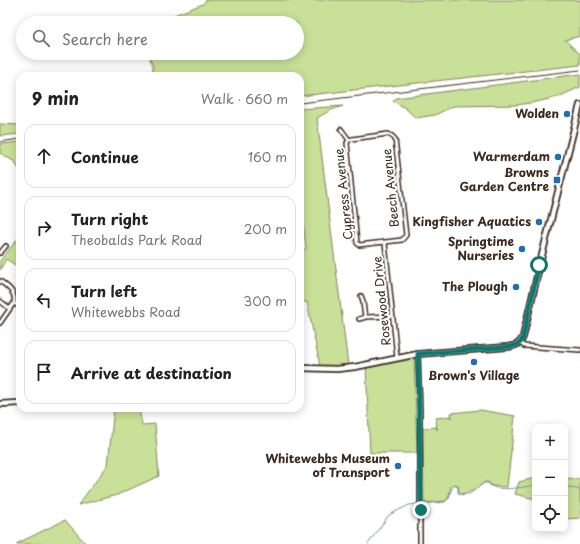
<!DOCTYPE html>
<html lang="en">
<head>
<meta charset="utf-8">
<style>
  :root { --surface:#fff; --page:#f6f6f6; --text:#222; --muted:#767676; --line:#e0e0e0 }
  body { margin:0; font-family:"Playpen Sans",sans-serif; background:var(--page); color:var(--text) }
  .controls { position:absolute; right:12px; bottom:12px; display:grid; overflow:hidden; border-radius:8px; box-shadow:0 2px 10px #0003 }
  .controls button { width:36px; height:36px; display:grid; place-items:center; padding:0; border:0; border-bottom:1px solid var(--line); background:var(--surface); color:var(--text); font:20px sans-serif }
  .stop { position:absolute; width:12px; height:12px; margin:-9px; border:3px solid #0f766e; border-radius:50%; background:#fff }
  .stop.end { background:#0f766e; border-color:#fff; box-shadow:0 1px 4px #0008 }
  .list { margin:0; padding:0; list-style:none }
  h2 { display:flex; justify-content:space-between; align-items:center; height:52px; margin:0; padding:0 16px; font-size:17px }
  h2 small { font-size:13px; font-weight:400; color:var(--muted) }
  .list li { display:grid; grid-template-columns:26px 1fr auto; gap:12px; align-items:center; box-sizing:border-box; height:64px; margin:0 8px 8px; padding:0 8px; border:1px solid var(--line); border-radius:12px }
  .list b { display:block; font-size:15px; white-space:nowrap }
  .list p { margin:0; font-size:13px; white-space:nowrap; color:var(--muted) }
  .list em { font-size:13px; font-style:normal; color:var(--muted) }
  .icon { flex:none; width:22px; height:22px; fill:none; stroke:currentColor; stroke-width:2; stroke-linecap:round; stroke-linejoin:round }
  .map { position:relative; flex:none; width:580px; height:544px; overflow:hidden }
  .search { position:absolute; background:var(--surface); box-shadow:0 2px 10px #0003; left:16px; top:16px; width:288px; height:44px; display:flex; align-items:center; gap:10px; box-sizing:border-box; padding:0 14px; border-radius:22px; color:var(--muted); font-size:15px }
  .panel { position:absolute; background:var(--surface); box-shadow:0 2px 10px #0003; left:16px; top:72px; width:288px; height:340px; border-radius:12px }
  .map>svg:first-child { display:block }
  .green { fill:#c8e097; stroke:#82855a }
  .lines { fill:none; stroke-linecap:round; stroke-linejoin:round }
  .stream { stroke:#7491a2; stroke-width:1 }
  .street-casing { stroke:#3b2a1e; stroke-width:6 }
  .secondary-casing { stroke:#3b2a1e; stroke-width:8 }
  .street { stroke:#fff; stroke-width:3 }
  .secondary { stroke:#fff; stroke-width:4.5 }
  .rail { stroke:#3b2a1e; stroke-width:1 }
  .route { stroke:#0f766e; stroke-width:5 }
  .poi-dot { fill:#1f6fb2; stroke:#fff; stroke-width:1.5 }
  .labels { text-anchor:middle; stroke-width:4; stroke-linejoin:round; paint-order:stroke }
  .poi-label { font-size:12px; font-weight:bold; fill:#3b2a1e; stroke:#fff; text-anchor:end }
  .street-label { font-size:12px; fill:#3b2a1e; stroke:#fff }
</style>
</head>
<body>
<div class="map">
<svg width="580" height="544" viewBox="0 0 580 544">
  <rect width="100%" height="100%" fill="#fff"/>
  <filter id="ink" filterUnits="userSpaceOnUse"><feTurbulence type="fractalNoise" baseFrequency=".025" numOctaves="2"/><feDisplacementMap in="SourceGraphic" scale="8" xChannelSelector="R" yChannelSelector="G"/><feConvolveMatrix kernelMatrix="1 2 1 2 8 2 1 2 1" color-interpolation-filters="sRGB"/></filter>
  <g filter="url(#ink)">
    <!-- green -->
    <path class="green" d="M206 0H580V36L565 40 580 54V65L300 96V76H152L153 67 148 53H297V23H153L203 4Z
      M580 74V87L558 97 536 102 517 105 453 106 435 115 416 118 405 108 393 101 396 98Z
      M343 106 331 110 317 118 348 365 320 366 307 302H300V250L306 249 300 194V109Z
      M0 124 20 125V134L0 136Z
      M20 142V170L18 168 15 162 0 153V144Z
      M20 236V268L6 259 0 270V261Z
      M414 358 417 453H370L366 367Z
      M114 408H139L142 425 155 424 159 476 117 495 78 505 108 465Z
      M480 410 515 416 507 487 492 486 488 482H485L474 490 462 494 459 492 458 485 453 484C448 488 451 496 446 501L424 503 423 428 437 427V430L436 418 451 416 452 418 451 413Z
      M535 478V499L515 494 519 482Z
      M565 478 580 479V518L565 519Z
      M65 520 86 544H16Z"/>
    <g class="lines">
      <!-- stream -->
      <path class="stream" d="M565 486 580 490
        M421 504 445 502 449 498 453 485 458 487V493L462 495 471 493 484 483H488C494 493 524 487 535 485
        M368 544 389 515 409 505 418 504"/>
      <!-- street casing -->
      <g class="street-casing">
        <path id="street" d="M341 129 349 140
          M388 134 392 136 395 139 406 235 402 240 359 245 357 243 347 143 349 140 352 139Z
          M385 243 397 357
          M0 253 6 246
          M0 281C8 287 16 292 14 303
          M361 296C365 302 362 310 366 317L392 316
          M0 301 9 308
          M359 319 366 317
          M0 323 14 303 20 307
          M520 343 524 346 580 350
          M418 354 420 410V544"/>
      </g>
      <!-- secondary casing -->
      <g class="secondary-casing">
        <path id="secondary" d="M300 368 337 369 355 367 418 354 507 347C514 346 520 345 523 337L541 259 580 105
          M0 404 20 403"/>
      </g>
      <!-- street -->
      <use href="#street" class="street"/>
      <!-- secondary -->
      <use href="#secondary" class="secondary"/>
      <!-- rail -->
      <path class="rail" d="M300 103 580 70
        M0 142 20 139"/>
    </g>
  </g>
  <g class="lines" filter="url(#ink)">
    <!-- route -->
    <path class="route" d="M421 510 418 354 507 347C514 346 521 345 523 337L539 265"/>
  </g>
  <!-- markers -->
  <g class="poi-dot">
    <circle cx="567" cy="114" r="4"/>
    <circle cx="558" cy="157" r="4"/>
    <rect x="553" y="176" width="8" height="8" rx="2"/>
    <circle cx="539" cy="222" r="4"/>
    <circle cx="522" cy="249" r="4"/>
    <circle cx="516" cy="287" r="4"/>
    <circle cx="474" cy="362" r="4"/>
    <circle cx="398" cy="466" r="4"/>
  </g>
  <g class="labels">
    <!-- poi labels -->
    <g class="poi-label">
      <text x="559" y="118">Wolden</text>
      <text x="550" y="161">Warmerdam</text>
      <text x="549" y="177">Browns<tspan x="549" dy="14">Garden Centre</tspan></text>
      <text x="531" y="226">Kingfisher Aquatics</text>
      <text x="514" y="246">Springtime<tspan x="514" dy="14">Nurseries</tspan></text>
      <text x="508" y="291">The Plough</text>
      <text x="474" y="380" text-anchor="middle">Brown's Village</text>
      <text x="390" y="463">Whitewebbs Museum<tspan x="390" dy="14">of Transport</tspan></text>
    </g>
    <!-- street labels -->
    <g class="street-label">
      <text transform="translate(391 188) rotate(-96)" y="4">Beech Avenue</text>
      <text transform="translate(344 194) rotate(-96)" y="4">Cypress Avenue</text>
      <text transform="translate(382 301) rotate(-96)" y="4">Rosewood Drive</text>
    </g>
  </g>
</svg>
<div class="controls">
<button>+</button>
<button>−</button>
<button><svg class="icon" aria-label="locate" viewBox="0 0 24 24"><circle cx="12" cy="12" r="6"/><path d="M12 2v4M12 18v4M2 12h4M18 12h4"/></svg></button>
</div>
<div class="stop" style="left:539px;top:265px"></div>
<div class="stop end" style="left:421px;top:510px"></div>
<div class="search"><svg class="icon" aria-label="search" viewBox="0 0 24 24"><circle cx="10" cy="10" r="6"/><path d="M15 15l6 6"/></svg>Search here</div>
<section class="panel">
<h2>9 min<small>Walk · 660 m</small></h2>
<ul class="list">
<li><svg class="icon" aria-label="ahead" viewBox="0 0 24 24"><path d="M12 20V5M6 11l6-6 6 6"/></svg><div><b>Continue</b></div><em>160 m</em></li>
<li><svg class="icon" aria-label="right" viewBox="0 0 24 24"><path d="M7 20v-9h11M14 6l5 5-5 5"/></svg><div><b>Turn right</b><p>Theobalds Park Road</p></div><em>200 m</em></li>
<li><svg class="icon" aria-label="left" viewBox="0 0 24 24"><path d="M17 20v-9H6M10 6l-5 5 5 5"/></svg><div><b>Turn left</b><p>Whitewebbs Road</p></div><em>300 m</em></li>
<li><svg class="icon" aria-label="arrive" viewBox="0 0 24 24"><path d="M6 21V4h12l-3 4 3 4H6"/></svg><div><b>Arrive at destination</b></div></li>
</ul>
</section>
</div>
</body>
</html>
